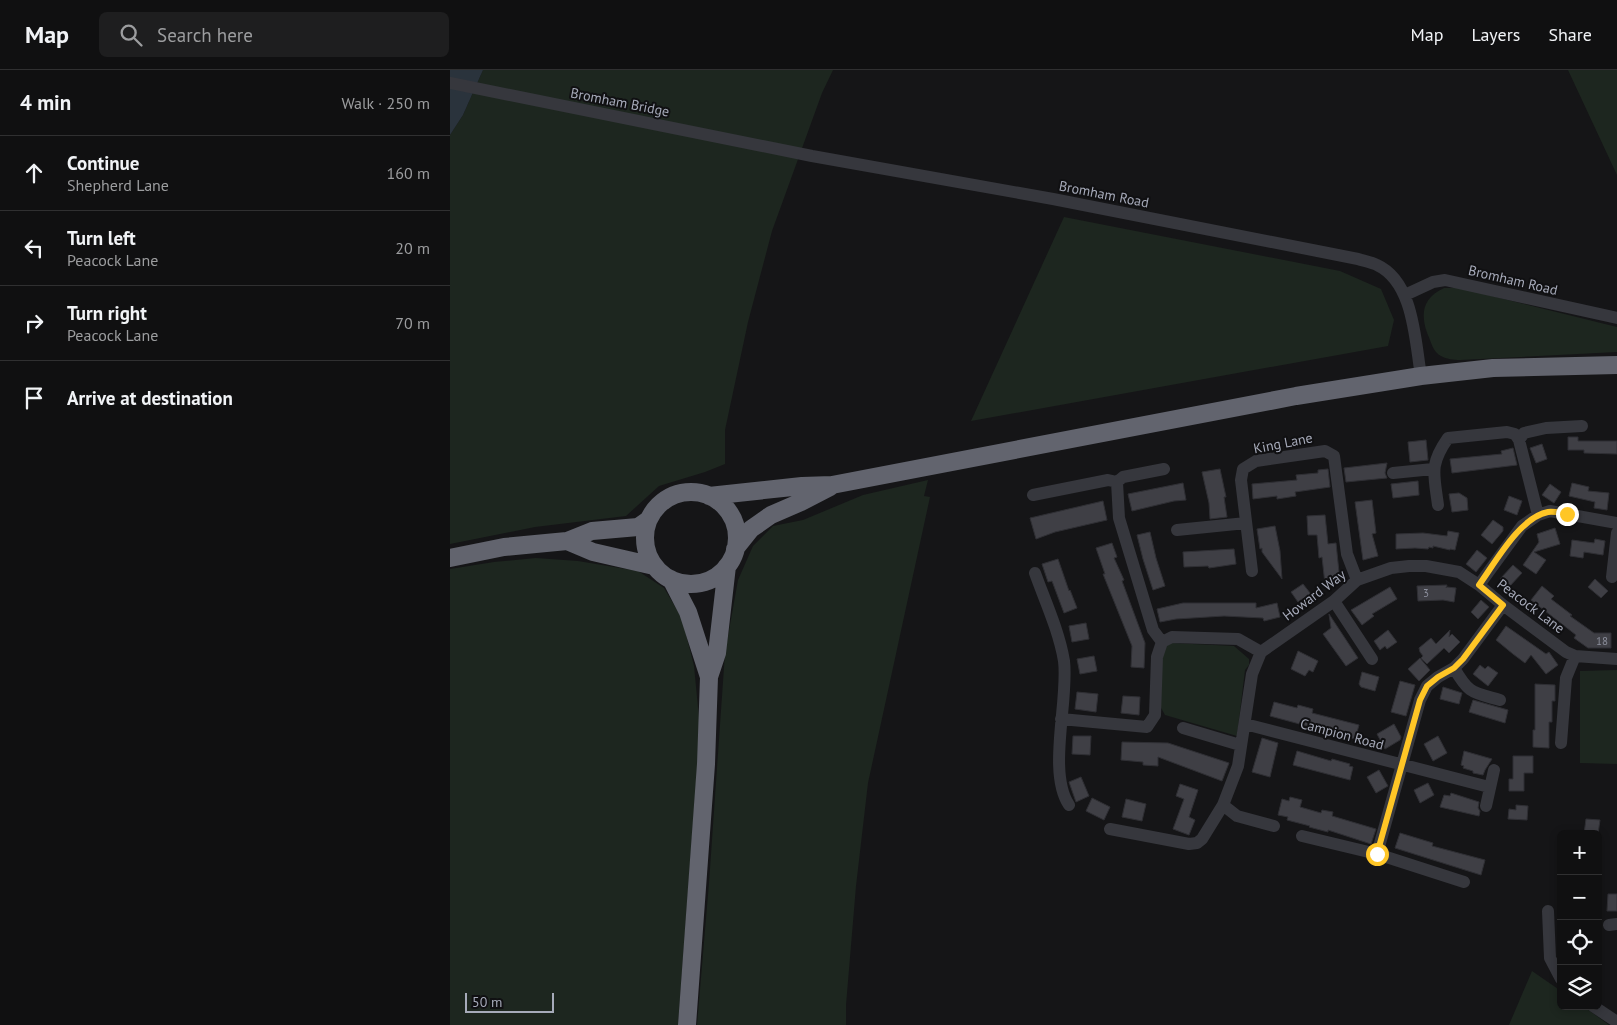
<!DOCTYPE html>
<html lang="en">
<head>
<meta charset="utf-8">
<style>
  :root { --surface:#101011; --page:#1e1e1f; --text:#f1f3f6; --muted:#9c9d9f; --line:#303031 }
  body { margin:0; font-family:"PT Sans",sans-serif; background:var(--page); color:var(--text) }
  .controls { position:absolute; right:15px; bottom:15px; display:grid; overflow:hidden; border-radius:8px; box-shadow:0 2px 8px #0003 }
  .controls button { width:45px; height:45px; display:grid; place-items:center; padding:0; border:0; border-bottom:1px solid var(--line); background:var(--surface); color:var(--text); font:25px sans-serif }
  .scale { position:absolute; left:15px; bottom:12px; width:89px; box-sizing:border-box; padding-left:5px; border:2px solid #a6aab9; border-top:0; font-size:14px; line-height:18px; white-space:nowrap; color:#a6aab9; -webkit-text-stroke:4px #101012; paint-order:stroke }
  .stop { position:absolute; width:15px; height:15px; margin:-11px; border:4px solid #ffc626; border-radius:50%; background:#fff }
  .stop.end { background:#ffc626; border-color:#fff; box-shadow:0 1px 5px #0008 }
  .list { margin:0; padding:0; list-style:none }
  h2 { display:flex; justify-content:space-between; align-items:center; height:65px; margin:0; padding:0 20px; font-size:21px }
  h2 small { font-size:16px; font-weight:400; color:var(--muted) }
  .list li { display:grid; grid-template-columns:32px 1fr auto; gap:15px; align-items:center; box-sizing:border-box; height:75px; padding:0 20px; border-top:1px solid var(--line) }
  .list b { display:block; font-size:19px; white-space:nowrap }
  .list p { margin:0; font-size:16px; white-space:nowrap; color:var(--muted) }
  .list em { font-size:16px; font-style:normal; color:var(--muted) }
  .icon { flex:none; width:28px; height:28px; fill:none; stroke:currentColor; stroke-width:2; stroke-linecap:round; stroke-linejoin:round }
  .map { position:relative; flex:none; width:1167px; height:955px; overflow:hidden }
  header { display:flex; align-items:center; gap:30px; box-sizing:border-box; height:70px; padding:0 25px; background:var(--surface); border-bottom:1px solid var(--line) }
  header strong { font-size:24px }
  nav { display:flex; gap:28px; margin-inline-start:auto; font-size:18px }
  .search { width:350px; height:45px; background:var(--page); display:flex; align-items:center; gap:12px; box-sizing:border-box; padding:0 18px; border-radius:8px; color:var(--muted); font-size:19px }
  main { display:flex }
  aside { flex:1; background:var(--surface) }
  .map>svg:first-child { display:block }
  .green { fill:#1d261f }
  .water { fill:#2a333c }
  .building { fill:#3f3f45; stroke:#2f2f34 }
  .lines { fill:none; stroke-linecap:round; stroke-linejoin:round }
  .minor { stroke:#36373d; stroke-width:12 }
  .highway { stroke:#62646e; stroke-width:18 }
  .route { stroke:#ffc626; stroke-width:6 }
  .labels { text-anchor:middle; stroke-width:4; stroke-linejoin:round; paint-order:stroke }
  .number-label { font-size:11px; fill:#8c8f9c }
  .street-label { font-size:14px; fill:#a6aab9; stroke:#101012 }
</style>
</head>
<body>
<header>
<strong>Map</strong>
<div class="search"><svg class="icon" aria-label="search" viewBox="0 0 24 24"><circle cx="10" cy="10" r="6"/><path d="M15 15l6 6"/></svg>Search here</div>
<nav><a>Map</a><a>Layers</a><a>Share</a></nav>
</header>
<main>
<aside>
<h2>4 min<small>Walk · 250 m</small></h2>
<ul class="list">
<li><svg class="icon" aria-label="ahead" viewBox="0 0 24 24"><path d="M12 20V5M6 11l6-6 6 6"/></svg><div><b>Continue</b><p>Shepherd Lane</p></div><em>160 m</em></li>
<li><svg class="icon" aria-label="left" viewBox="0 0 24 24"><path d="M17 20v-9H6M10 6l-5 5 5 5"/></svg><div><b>Turn left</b><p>Peacock Lane</p></div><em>20 m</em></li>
<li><svg class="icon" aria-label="right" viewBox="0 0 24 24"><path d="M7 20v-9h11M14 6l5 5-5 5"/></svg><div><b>Turn right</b><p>Peacock Lane</p></div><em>70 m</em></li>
<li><svg class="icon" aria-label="arrive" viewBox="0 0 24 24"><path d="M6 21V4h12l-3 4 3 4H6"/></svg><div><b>Arrive at destination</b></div></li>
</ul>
</aside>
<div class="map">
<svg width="1167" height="955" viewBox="0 0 1167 955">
  <rect width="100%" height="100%" fill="#151517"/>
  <!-- green -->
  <path class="green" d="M33 0H383L372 23 322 161 298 252 275 360V394L255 402 209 416 176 446 85 457 0 474V65L13 45Z
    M1118 0H1167V105Z
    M614 147 890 201 931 219 944 250 938 276 521 351Z
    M994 218H1010L1167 257V282L1010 290C1004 290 996 289 991 286 985 283 982 276 980 270 970 248 970 229 994 218Z
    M478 410 474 426 480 427 418 713 406 816 396 935V955H247L259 813 275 583 288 510 303 476 323 456 353 450 413 425Z
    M86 488 128 491 188 501 214 518 232 548 244 596 250 659 228 955H0V499L44 492Z
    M722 573 784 576 799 589V595L795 600 787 666 715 645 710 636 712 582 716 576Z
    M1167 600V694L1130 693V601Z
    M1082 901 1111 921V936H1133L1159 955H1059Z"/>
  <!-- water -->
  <path class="water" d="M0 0H33L13 45 0 65Z"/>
  <!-- building -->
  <path class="building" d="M1118 367H1128V371H1167V384L1134 383V380H1118Z
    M976 370 978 390 960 392 958 372Z
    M1092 374 1097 389 1086 393 1080 378Z
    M1063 378 1067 395 1002 403 1000 389 1052 384 1051 381Z
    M937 393 935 403 937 408 896 412 894 398Z
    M770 399 776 427H774L777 447 760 449 759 433 752 402Z
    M878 399 880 417 845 422 846 426 827 429V426L803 429 802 414 847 410 846 405 868 403V400Z
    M968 411 969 425 943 428 941 414Z
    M733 413 736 430 724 431 682 441 678 424Z
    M1122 413 1139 417 1138 421 1159 423 1157 440 1144 438 1145 432 1119 426Z
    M1100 414 1111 422 1104 433 1092 425Z
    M1009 423 1017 428 1018 440 1002 442 999 424Z
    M1059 426 1072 431 1067 445 1054 440Z
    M922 430 926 463 922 464 928 486 913 490 905 432Z
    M653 431 657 450 605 462 586 469 580 448Z
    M875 445 878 474 886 473 890 512 875 514 872 487 869 488 867 465H858L857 446Z
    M1043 450 1053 457V461L1042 474 1031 465Z
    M825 456 830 481 832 509 812 482V478L810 479 807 459Z
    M1105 458 1110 474 1084 482 1096 490 1086 504 1073 495 1089 472 1087 464Z
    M998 461 1009 463 1005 480 1000 479V480L983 476V478L979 477 978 479 965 478 946 479V464L973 463 997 466Z
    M700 462 706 488 715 516 703 520 693 489 687 465Z
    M1145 469 1155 471 1153 485 1134 482 1133 488 1120 486 1122 470 1144 473Z
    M662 473 667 487 664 488 674 510 672 511 695 573 694 598 681 597 682 576 653 504H655L646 478Z
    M784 479 786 494 759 498 758 496 734 497 733 482Z
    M1027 480 1037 488 1026 502 1016 494Z
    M608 489 619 521 620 520 627 538 614 543 602 511 598 512 592 494Z
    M1063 495 1072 503 1059 517 1050 509Z
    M1145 509 1158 521 1151 528 1138 517Z
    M853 514 864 528 855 534 852 529 848 532 841 522Z
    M997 515 996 518 997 517 1006 518 1004 532 993 530 968 531 967 516Z
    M1092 516 1104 526 1101 529 1122 545 1120 546 1144 563H1161V578H1138L1124 568 1126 565 1081 530Z
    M940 517 947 529 922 544 924 546 912 555 901 540Z
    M1031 530 1039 537 1028 549 1021 542Z
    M733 533H806V538L827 533 830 547 814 551 813 548 774 546 726 549 710 552 707 539Z
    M879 544 908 588 896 596 873 564 881 558Z
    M636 553 639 569 622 572 619 556Z
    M1056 556 1096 584 1099 582 1108 595 1096 604 1081 585 1075 593 1063 584 1046 570Z
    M938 560 947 572 937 579 935 576 930 580 924 571Z
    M1000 560 999 567 1002 564 1010 572 999 583 994 578 977 594 971 588 973 586 970 582 969 578 981 568 986 574Z
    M848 581 868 591 863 602 859 600 855 606 841 599Z
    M644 586 647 601 630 604 627 589Z
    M970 588 980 600 969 611 958 599Z
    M1030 595 1035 599 1038 596 1048 603 1038 616 1023 604Z
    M912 602 929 607 925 621 911 617 909 614Z
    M950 611 965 615 956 646 941 642Z
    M1085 614 1105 615V631H1102V652H1099V678L1083 677V660H1085Z
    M993 617 1012 623 1009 634 990 629Z
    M627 622 648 624 646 642 625 639Z
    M673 626 690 627 689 645 671 643Z
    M1023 630 1058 640 1055 653 1019 642Z
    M824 632 847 638 848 635 863 639 862 643 909 655 905 669 820 646Z
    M944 654 951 667 950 670 935 679 927 664Z
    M623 666H641L640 685 622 684Z
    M988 666 997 683 983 691 974 674Z
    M812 668 828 673 820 707 802 702Z
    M672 672 718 673 779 693 772 711 708 687V696L693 695V692L671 690Z
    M847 681 881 691 882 689 900 694 899 696 903 697 900 710 843 695Z
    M1014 681 1042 689 1035 700 1033 705 1023 703V701L1013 698 1014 696 1011 695Z
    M1063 686H1083V703H1074V721H1059V709H1063Z
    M929 700 938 716 926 723 917 707Z
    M631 707 639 726 626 732 619 712Z
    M978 713 984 725 970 733 964 720Z
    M730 714 748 720 739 747 745 750 739 765 723 759 734 729 726 726Z
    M1001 723 1029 732 1028 738 1030 741 1029 746 990 737 994 725 1000 726Z
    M840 727 852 730 850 737 871 743 872 740 883 742 882 746 926 759 921 774 878 760V762L859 757 860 756 837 750 838 747 828 745 832 729 839 731Z
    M642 728 660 737 654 750 636 741Z
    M676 729 696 734 692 751 672 747Z
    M1066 735 1078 736 1077 750 1058 749 1059 739 1066 740Z
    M1136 749 1150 750 1148 764H1134Z
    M950 763 983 773 982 776 1035 790 1031 805 945 778Z
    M1158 824H1167V841H1157Z"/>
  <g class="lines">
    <!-- minor -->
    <path class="minor" d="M0 13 362 86 603 129 908 189C914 191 921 192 927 195 964 212 965 271 971 306
      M955 225 983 212 995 210 1167 248
      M1069 370 1074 363 1096 358 1132 356
      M943 403 983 399
      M667 412 669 448 703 560 712 572 722 567 788 569 811 582
      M667 412 673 407 714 399
      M583 425 658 410 667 412
      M988 435C984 404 979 395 998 368L1057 362 1065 364 1069 370 1088 445
      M727 460 796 453
      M802 501 791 410 793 399 806 391 875 381 884 386 897 484 907 510
      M585 503C595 531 609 561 614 591 619 630 597 702 619 735
      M1162 507 1167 463
      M1029 515 1072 456 1088 445 1100 441 1167 453
      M884 531 922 589
      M1004 598C1019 624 1022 622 1050 630
      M611 649 697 657 705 645 707 587 712 572
      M795 654 1039 717
      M733 658 790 675
      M1111 673 1116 608 1125 586
      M773 735 787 746 824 756
      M1036 736 1044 700
      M660 759 739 774 747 773 752 769 773 735 788 696 802 604 811 582 884 531 907 510 941 498 959 496H976L1009 502 1029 515 1053 535 1116 582 1125 586 1167 589
      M852 766 927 784 1014 812
      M927 784 970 630 977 616 988 607 1004 598 1013 589 1053 535
      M1098 841 1100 888 1111 909
      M1159 855 1167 854
      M1143 936 1167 952"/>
    <!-- highway -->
    <path class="highway" d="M195 468a46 46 0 1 1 92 0a46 46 0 1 1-92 0Z
      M259 426 352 416 382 415 846 326 971 306 1043 298 1167 295
      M117 471 143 482 204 496
      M285 479 301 459 321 445 351 432 380 417
      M0 488 54 477 117 471 142 461 188 457 198 450
      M221 509 238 542 259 607
      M237 955 256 694 259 607 267 583 277 496"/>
  </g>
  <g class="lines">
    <!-- route -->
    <path class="route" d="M927 784 970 630 977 616 988 607 1004 598 1013 589 1053 535 1029 515C1045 493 1070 447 1098 442 1104 441 1111 443 1117 444"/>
  </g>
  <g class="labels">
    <!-- number labels -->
    <g class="number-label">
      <text x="976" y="527">3</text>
      <text x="1152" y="575">18</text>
    </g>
    <!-- street labels -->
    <g class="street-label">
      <text transform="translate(170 32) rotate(11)" y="5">Bromham Bridge</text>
      <text transform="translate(654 124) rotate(11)" y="5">Bromham Road</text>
      <text transform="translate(1063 210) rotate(13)" y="5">Bromham Road</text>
      <text transform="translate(833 373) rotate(-11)" y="5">King Lane</text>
      <text transform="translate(864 525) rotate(-37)" y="5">Howard Way</text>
      <text transform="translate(1081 536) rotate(37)" y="5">Peacock Lane</text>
      <text transform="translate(892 664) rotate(15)" y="5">Campion Road</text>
    </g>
  </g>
</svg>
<div class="controls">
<button>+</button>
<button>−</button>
<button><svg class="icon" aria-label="locate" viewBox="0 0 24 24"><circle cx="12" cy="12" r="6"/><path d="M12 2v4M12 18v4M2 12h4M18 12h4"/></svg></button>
<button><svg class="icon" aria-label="layers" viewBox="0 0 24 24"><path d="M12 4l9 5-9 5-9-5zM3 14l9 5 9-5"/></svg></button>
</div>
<div class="scale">50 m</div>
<div class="stop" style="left:927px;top:784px"></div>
<div class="stop end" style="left:1117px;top:444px"></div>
</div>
</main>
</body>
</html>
